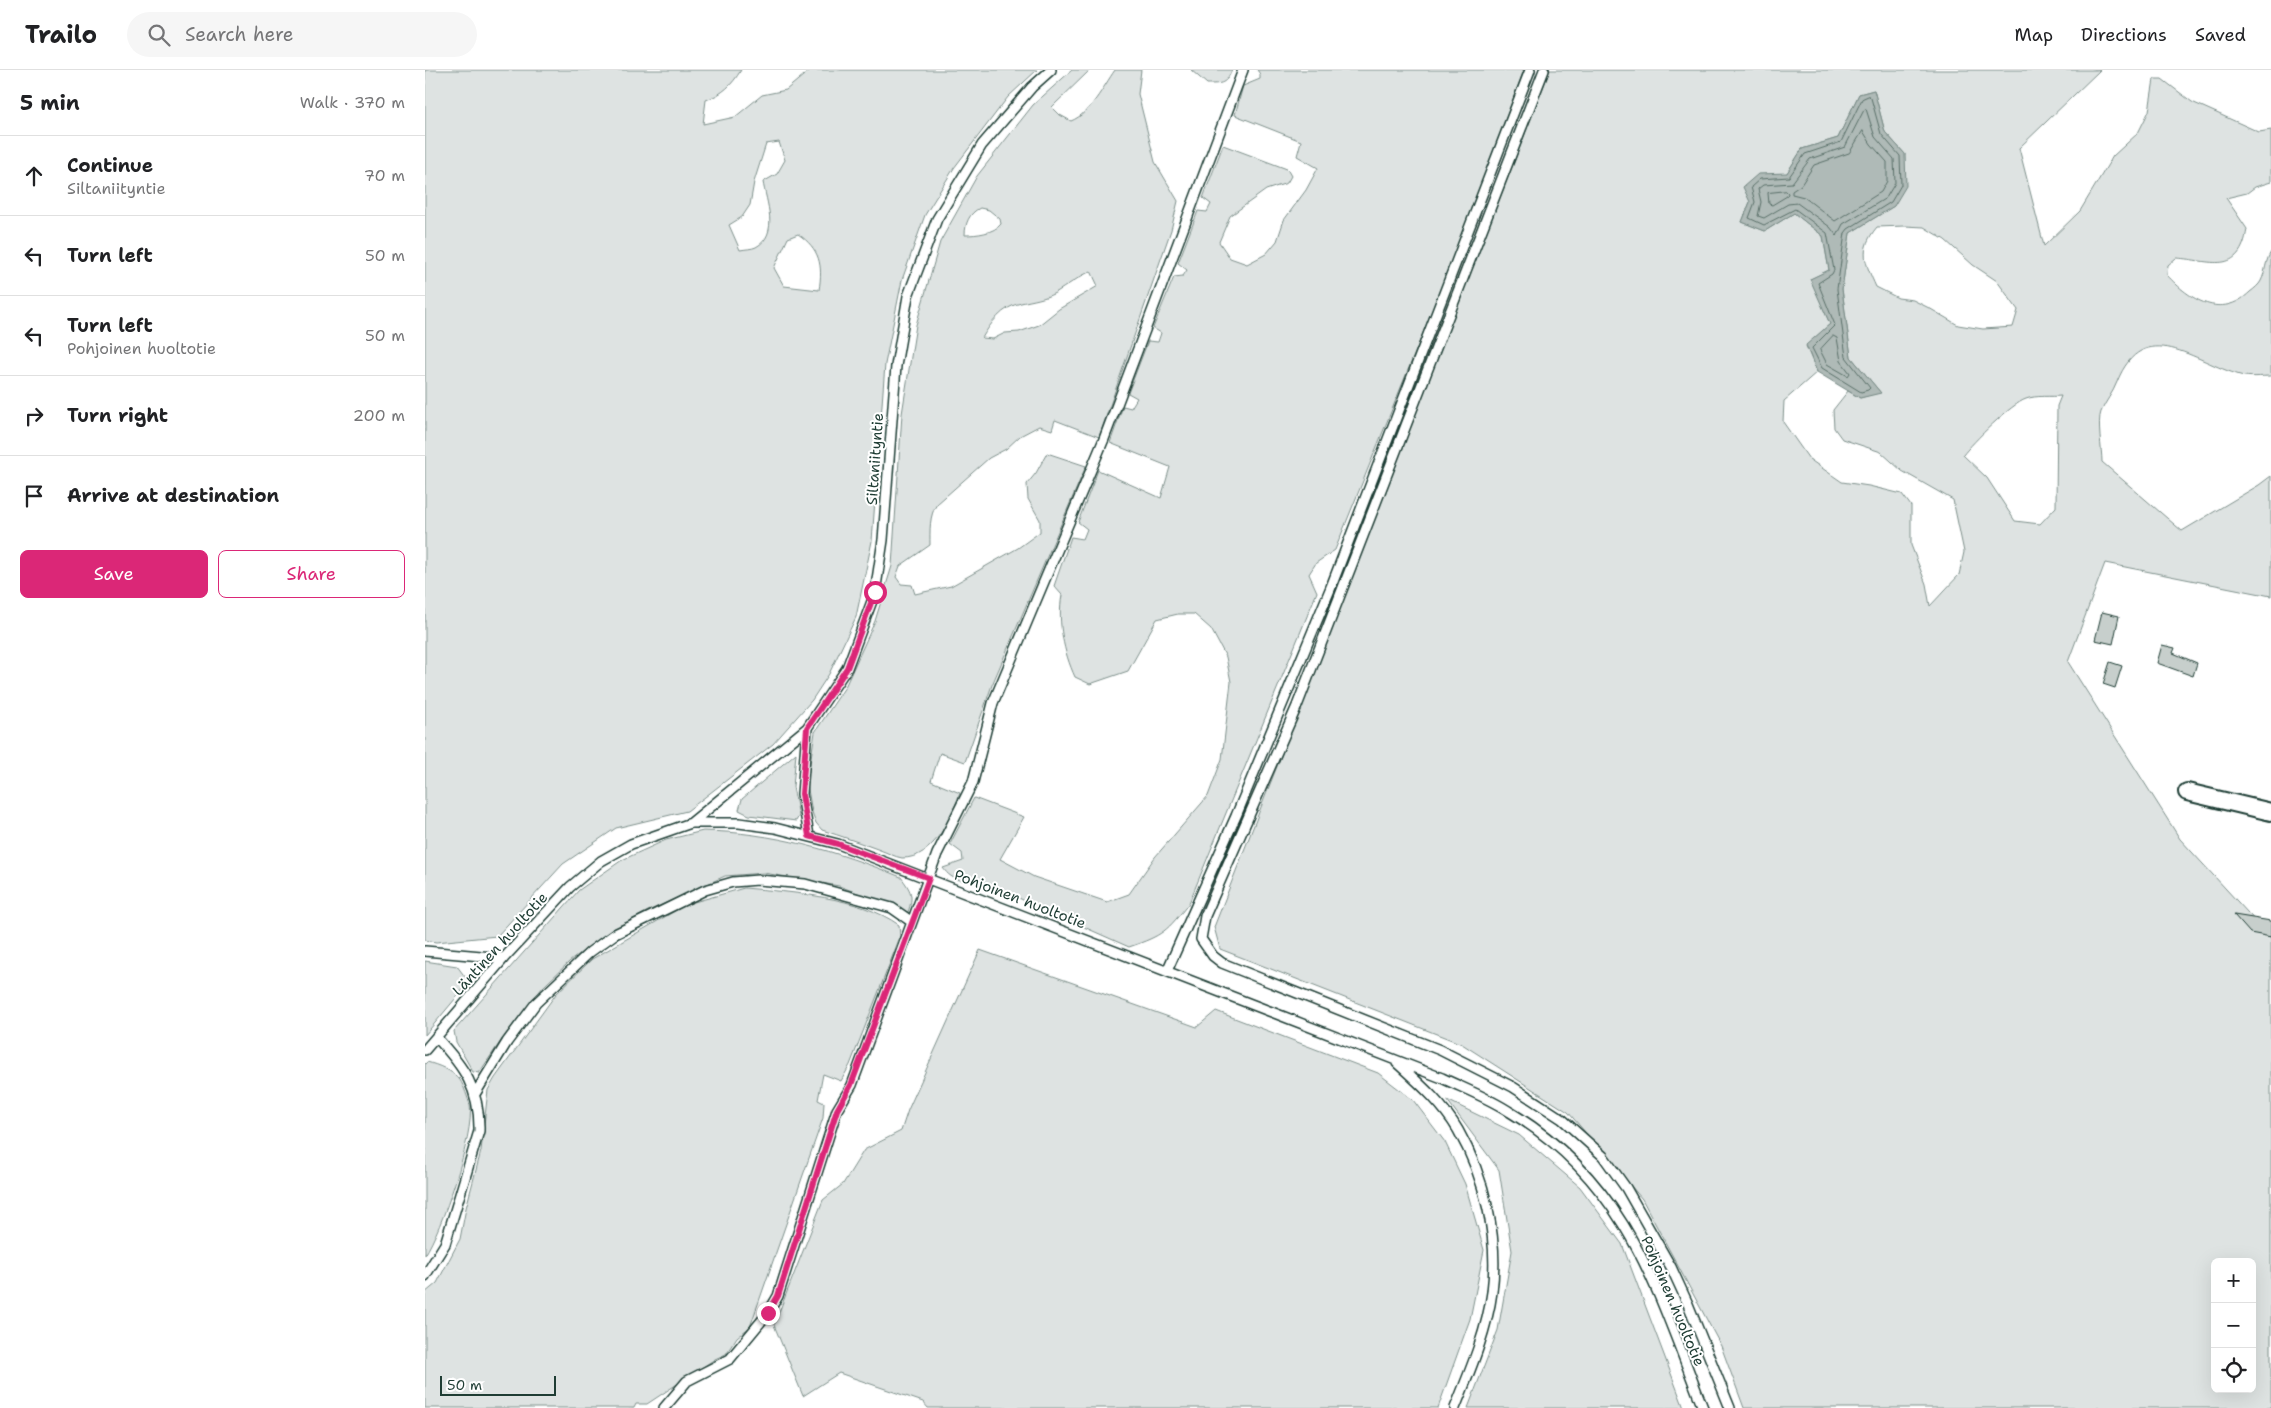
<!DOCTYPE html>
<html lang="en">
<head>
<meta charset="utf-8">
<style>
  :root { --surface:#fff; --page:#f6f6f6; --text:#202124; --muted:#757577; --line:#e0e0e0; --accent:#db2777 }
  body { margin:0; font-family:"Shantell Sans",sans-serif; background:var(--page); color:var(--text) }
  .controls { position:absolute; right:15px; bottom:15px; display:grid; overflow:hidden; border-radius:8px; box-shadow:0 5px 20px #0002 }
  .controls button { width:45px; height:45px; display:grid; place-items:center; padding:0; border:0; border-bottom:1px solid var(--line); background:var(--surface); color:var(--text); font:25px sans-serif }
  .scale { position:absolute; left:15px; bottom:12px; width:116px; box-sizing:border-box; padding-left:5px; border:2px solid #1f3d34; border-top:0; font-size:14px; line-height:18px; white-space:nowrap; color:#1f3d34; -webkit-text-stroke:4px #fff; paint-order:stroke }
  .stop { position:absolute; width:15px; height:15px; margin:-11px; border:4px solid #db2777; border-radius:50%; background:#fff }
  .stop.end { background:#db2777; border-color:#fff; box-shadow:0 1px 5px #0008 }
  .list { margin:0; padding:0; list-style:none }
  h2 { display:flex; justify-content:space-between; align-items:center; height:65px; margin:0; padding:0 20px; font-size:21px }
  h2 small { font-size:16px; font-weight:400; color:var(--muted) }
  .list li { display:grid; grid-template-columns:32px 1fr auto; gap:15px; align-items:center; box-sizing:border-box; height:80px; padding:0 20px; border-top:1px solid var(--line) }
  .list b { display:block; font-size:19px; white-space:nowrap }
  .list p { margin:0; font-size:16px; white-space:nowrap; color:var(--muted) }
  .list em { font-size:16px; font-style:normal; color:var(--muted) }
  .actions { display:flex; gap:10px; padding:15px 20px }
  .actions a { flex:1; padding:11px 0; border:1px solid var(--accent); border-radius:8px; text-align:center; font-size:18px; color:var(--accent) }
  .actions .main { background:var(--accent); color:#fff }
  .icon { flex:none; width:28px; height:28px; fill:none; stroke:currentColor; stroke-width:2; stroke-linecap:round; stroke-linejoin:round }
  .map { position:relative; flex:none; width:1846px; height:1338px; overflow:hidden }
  header { display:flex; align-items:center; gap:30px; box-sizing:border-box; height:70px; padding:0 25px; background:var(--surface); border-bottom:1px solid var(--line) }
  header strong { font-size:24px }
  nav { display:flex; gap:28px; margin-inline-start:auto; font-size:18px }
  .search { width:350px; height:45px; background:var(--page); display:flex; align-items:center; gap:12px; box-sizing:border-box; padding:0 18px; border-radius:28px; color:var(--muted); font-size:19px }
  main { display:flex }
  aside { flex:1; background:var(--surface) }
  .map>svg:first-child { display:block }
  .green { fill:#dee3e2; stroke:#7e908b; fill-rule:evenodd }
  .water { fill:#afbab7; stroke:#758883 }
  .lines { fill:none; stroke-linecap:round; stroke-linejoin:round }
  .shore { stroke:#596f68; stroke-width:1 }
  .building { fill:#c7cfcc; stroke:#1f3d34 }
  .lane-casing { stroke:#1f3d34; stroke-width:12 }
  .street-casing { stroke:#1f3d34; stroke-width:20 }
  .lane { stroke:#fff; stroke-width:9 }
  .street { stroke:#fff; stroke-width:16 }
  .route { stroke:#db2777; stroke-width:6 }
  .labels { text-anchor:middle; stroke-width:4; stroke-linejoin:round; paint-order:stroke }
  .street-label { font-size:15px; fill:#1f3d34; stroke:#fff }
</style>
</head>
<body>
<header>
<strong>Trailo</strong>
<div class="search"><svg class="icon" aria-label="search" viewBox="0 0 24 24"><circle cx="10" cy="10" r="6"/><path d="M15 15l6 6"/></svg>Search here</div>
<nav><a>Map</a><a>Directions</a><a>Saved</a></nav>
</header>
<main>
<aside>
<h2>5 min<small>Walk · 370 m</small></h2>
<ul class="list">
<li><svg class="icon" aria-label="ahead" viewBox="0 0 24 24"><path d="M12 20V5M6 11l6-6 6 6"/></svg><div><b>Continue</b><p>Siltaniityntie</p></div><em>70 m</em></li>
<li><svg class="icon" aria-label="left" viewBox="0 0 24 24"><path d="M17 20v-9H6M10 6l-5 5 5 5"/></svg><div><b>Turn left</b></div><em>50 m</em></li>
<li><svg class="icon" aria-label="left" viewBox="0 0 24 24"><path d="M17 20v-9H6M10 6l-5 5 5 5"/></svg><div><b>Turn left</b><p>Pohjoinen huoltotie</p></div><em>50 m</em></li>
<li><svg class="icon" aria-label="right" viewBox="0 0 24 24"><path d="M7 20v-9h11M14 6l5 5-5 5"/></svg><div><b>Turn right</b></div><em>200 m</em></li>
<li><svg class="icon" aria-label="arrive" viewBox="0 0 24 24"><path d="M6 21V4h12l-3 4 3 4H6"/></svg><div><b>Arrive at destination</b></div></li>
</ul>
<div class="actions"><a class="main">Save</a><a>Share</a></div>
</aside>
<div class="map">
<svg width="1846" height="1338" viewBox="0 0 1846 1338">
  <rect width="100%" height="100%" fill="#fff"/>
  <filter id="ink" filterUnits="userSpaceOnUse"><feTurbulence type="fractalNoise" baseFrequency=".02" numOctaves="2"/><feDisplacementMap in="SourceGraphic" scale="10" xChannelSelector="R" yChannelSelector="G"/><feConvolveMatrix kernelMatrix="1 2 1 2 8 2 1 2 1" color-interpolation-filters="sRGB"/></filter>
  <g filter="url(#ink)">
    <!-- green -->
    <path class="green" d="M0 0H316C307 15 298 24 281 30L278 54 310 47 337 25 361 20 385 0H612L583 27 529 98 500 145 477 210 460 294 447 471 431 547 404 604 387 630 348 674 262 741 191 758 138 794 72 866 11 872 0 870ZM354 72 360 90 352 104 338 112C341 131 355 164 331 177 327 179 320 179 315 180L304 155 317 147 325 135 329 112 341 74ZM373 164C395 179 398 195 394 220L359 216 349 198 363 168Z
      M647 0H665L627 37 635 45 646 51C666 43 678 17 690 0H716L713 24 730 92 753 131 746 160 674 367 630 350 627 360 614 356 595 366 581 379 564 388 512 434C504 445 505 461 505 475L475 496 471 507 476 514 487 515 490 524 526 516 593 478 615 462V450L603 429 602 414 611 403 622 383 661 396 567 615 540 692 515 683 506 711 535 723C526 747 509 789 477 788 470 787 461 782 455 780 436 773 416 766 397 760L391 753 387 742 382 714 390 662 420 617 450 551 467 496 477 344 491 255 515 172 552 106 608 35ZM555 138 564 140 575 149 576 154C569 163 552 165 540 165 540 154 544 143 555 138ZM666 201 673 216 634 239 614 255 594 262 580 263 568 269 557 268C566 253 577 237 596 233 608 230 619 229 630 223 642 216 653 207 666 201Z
      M766 0H807C801 14 797 14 782 14Z
      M832 0H1099L1032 179 910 480 891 493 884 504 892 522 764 833C742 861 739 865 704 877L553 810C538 812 527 811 518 798L538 791 537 783 525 774 549 728 599 747 575 789 609 807 682 832 704 824 730 787 783 726 797 689 806 612 801 587 786 559 769 544H753L732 549 703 601 665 614 650 607C639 583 632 552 637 525L629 516 646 467 658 469 662 459 653 452 673 400 736 428 745 397 685 373 698 336 706 338 712 328 703 323 723 271 733 272 736 263 728 258 749 207 758 206 762 200 753 193 773 141 782 142 786 134 778 128 798 75 862 99 866 106 862 113 841 120 805 146 794 172 805 188 822 194 841 184 852 171 859 150 881 120 893 98 872 86 876 71 810 45 818 16 835 9V4Z
      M1125 0H1675L1594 78 1619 176 1655 141 1688 86 1713 63 1724 41 1729 9H1737L1767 32 1834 62 1846 60V112L1830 117 1822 123 1801 128 1822 159C1815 207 1785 190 1751 188L1743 195 1742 205C1765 230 1796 250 1825 222 1829 219 1834 215 1836 211 1841 201 1840 191 1846 182V306C1837 306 1824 308 1815 305 1769 292 1719 245 1692 312 1688 323 1680 332 1676 342 1672 352 1677 380 1677 392L1757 461 1834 415 1846 406V526L1680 493 1643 592 1755 769 1846 868V1338H1319L1296 1276 1217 1129 1143 1042 1037 974 795 879 789 857ZM1449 20 1460 62 1480 84 1469 136 1425 163 1417 219 1426 287 1455 322 1435 328 1423 321 1408 340 1409 358 1417 369 1456 382 1477 401 1528 430 1539 482 1534 505 1505 536 1501 514 1486 475V436L1477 424 1444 416 1417 412 1384 389 1358 352 1359 331 1392 302 1381 276 1405 254 1386 209 1404 200 1398 166 1369 143 1340 161 1317 152 1325 132 1362 103 1377 79 1413 68 1434 24ZM1480 156 1499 157 1520 170 1548 195 1572 211 1593 240 1588 257 1558 259 1533 255 1504 238 1488 230 1473 228 1451 217C1440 192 1433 180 1452 157ZM1636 326 1632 336 1631 437 1615 454 1590 451 1562 408 1538 385C1548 372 1586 334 1601 329 1611 325 1626 327 1636 326ZM1790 1192H1827V1319H1790Z
      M371 683 368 717 374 746 371 751 324 745 314 740 317 729Z
      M278 761C347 762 412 781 476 807 486 821 489 825 483 842L414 816 339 803 300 806 223 841 179 865 144 892 118 917 80 965 54 1003 48 1002 31 972 29 961 154 820 197 790 241 770Z
      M319 818C366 822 435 827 474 855L475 867 425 995 416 1011 398 1004 393 1030 399 1033 398 1048 325 1257 312 1267 301 1284 290 1289 222 1334H211L209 1338H0V1223L12 1213 35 1169 41 1138 56 1081 63 1020 70 1008 131 924 167 889 262 834Z
      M555 880 772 957 791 941 953 1003 988 1030 1020 1072 1040 1114 1059 1180 1045 1249 1013 1338H503L498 1332 414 1303 378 1326 349 1255 398 1130 418 1114 439 1080 476 1061 483 1040Z
      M0 891 32 896 41 908V916L0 965Z
      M2 992C13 995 27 1000 35 1010 39 1016 43 1029 45 1035 50 1064 16 1161 0 1185V994Z
      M1022 1030 1094 1065 1155 1117 1197 1174 1259 1338H1043L1073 1260 1087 1181 1074 1100Z"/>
    <!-- water -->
    <path class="water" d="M1449 20 1460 62 1480 84 1481 116 1469 136 1425 163 1417 219 1426 287 1456 323 1435 328 1392 302 1381 275 1405 254 1385 209 1404 200 1398 166 1369 143 1340 161 1317 152 1325 132 1318 117 1333 104 1362 103 1377 79 1413 68 1434 24Z"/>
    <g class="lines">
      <!-- shore -->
      <path class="shore" d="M1444 26 1446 28 1456 64 1475 86 1476 115 1466 132 1423 159 1420 163 1412 219 1421 287 1445 318 1443 320 1436 322 1397 298 1387 278 1410 255 1393 213 1407 204 1409 200 1402 163 1370 139 1339 155 1324 148 1330 132 1326 117 1335 109 1364 107 1380 84 1416 72 1437 29Z
        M1441 39 1450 67 1469 89 1470 113 1461 128 1418 154 1412 166 1405 157 1372 133 1363 134 1339 148 1333 146 1336 132 1333 119 1338 115 1367 113 1385 89 1420 77 1439 40Z
        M1438 61 1446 74 1462 92V111L1456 122 1410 151 1379 127 1367 124V121L1376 115 1389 95 1424 83Z
        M1361 121 1363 123 1362 126 1347 135 1344 134 1343 123Z
        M1408 266 1412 268 1416 291 1425 303 1423 306 1402 294 1395 280Z"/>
    </g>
    <!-- building -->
    <path class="building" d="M1677 542 1694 546 1688 574 1670 570Z
      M1737 575 1750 578 1748 583 1772 593 1768 606 1732 593Z
      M1685 592 1697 596 1690 618 1678 614Z
      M1809 845 1846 851V867L1825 863Z"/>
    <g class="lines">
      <!-- lane casing -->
      <g class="lane-casing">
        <path id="lane" d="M1119 0 872 636 780 846 776 869 788 886 797 893 1015 980 1088 1017 1137 1049 1178 1086 1201 1118 1246 1197 1263 1234 1305 1338
          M382 658 377 724 384 766
          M266 753 382 658 422 598 450 523 458 470 471 296 483 226 512 149 557 75 607 17 626 0
          M0 881 79 888
          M742 901 811 746 906 517 1105 0
          M0 980 79 888 145 817 176 791 206 774 266 753H314L350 758 413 774 1017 1008C1040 1019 1064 1028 1085 1042 1203 1113 1231 1218 1278 1338
          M972 993C994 1013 1018 1034 1033 1060 1060 1107 1074 1168 1067 1222 1062 1261 1045 1301 1030 1338
          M50 1024 82 972 111 933 165 882 190 864 280 820 308 812 333 810 380 814 467 838 487 852
          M0 1206 20 1174 54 1061C55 1019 39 997 11 967
          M239 1338 262 1311 305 1289 343 1243 353 1226 412 1040 427 1015 512 784 548 712 568 633 679 369 818 0"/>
      </g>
      <!-- street casing -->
      <g class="street-casing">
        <path id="street" d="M1762 722 1846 742"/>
      </g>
      <!-- lane -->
      <use href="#lane" class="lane"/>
      <!-- street -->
      <use href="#street" class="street"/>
    </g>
  </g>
  <g class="lines" filter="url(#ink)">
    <!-- route -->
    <path class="route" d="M343 1243 353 1226 412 1040 426 1015 504 808 413 774 384 766 377 724 382 658 422 598 450 522"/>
  </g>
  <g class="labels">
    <!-- street labels -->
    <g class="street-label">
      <text transform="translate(450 389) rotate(-86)" y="5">Siltaniityntie</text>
      <text transform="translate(595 829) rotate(21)" y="5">Pohjoinen huoltotie</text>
      <text transform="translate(75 874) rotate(-48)" y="5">Läntinen huoltotie</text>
      <text transform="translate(1248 1231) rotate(67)" y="5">Pohjoinen huoltotie</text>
    </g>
  </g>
</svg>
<div class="controls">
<button>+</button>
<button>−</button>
<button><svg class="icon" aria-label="locate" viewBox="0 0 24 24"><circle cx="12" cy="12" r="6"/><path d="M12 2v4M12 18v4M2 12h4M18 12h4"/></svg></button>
</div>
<div class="scale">50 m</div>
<div class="stop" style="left:450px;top:522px"></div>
<div class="stop end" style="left:343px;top:1243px"></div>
</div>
</main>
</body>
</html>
